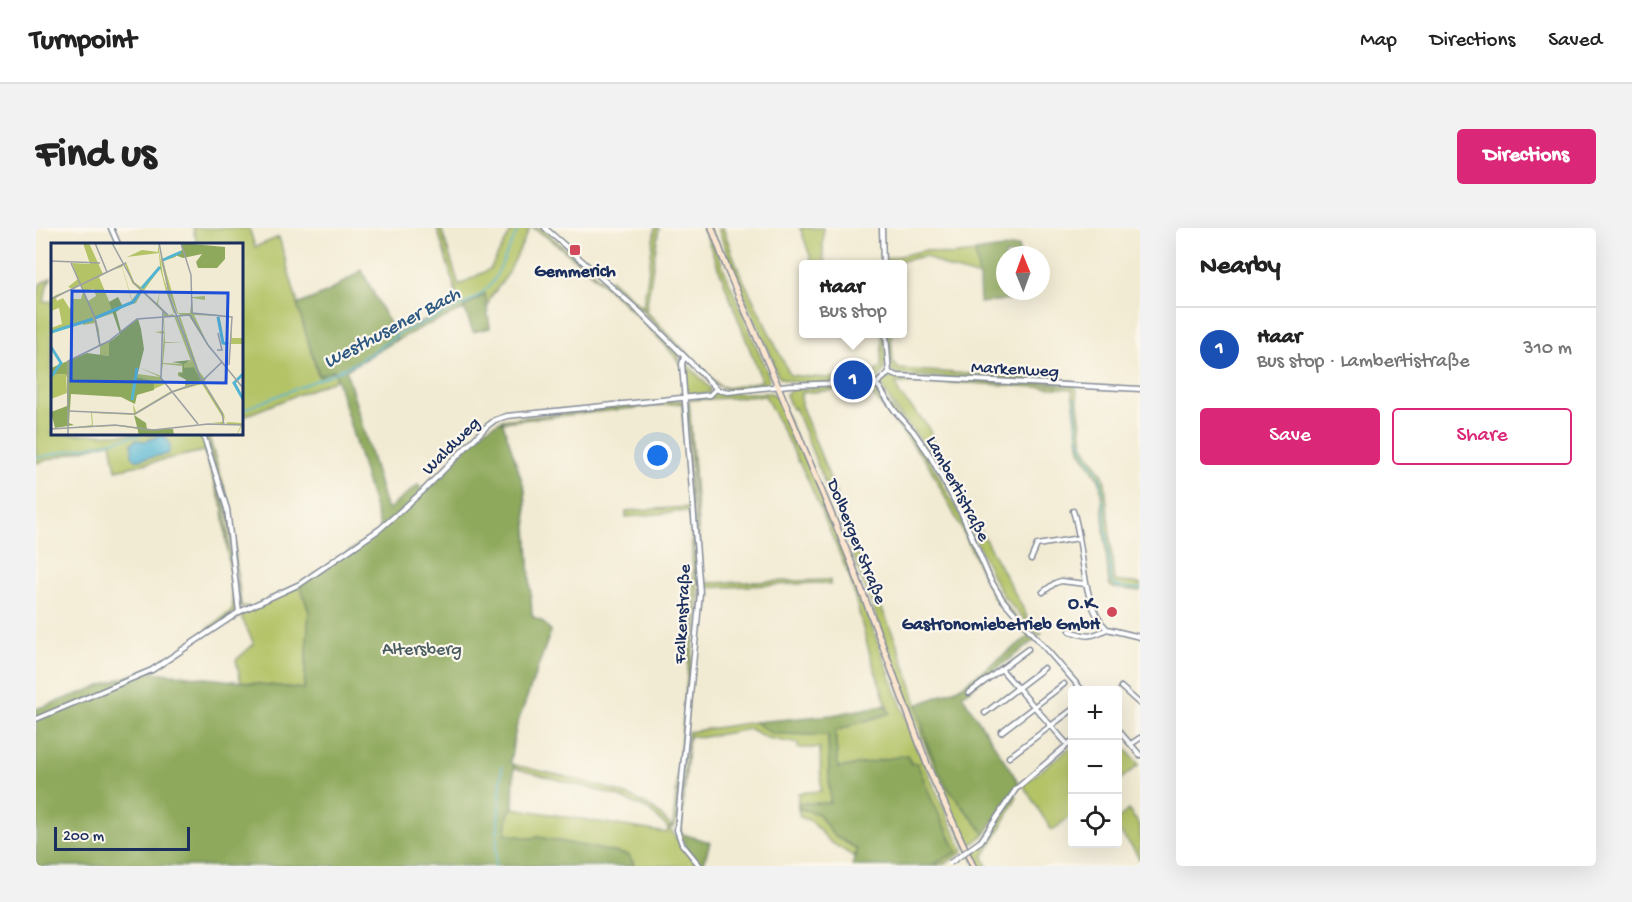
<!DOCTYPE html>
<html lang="en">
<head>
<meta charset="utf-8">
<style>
  :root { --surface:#fff; --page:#f2f2f2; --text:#222; --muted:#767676; --line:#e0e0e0; --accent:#db2777 }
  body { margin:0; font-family:"Gochi Hand",sans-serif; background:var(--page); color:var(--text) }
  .controls { position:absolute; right:18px; bottom:18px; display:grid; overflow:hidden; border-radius:6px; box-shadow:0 6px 24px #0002 }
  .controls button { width:54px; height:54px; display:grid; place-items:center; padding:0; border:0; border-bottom:2px solid var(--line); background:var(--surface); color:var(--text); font:30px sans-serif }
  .compass { position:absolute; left:960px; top:18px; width:54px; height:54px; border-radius:50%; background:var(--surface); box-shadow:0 6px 24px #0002; rotate:359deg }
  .scale { position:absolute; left:18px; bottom:15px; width:136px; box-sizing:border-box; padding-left:6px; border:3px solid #1b2f5e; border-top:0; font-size:16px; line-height:21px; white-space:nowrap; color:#1b2f5e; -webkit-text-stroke:4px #fbf7ec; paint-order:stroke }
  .you { position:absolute; left:622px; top:228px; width:21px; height:21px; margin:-15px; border:4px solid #fff; border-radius:50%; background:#1a73e8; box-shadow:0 0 0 9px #1a73e833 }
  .badge { display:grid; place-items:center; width:39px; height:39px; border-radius:50%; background:var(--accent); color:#fff; font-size:20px; font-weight:700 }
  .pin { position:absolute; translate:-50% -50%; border:3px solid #fff; box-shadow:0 2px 6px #0006 }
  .popup { position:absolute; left:763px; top:32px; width:108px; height:78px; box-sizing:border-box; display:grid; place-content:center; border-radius:6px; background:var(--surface); filter:drop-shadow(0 2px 4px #0005); font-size:20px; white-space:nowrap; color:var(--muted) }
  .popup b { font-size:22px; color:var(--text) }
  .popup::after { content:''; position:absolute; left:50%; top:100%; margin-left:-12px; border:12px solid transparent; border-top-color:var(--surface) }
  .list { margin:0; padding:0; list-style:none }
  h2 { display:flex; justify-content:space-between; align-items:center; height:78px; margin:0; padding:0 24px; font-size:26px }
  h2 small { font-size:20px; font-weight:400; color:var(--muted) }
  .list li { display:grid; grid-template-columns:39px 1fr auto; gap:18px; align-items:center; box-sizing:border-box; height:84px; padding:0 24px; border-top:2px solid var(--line) }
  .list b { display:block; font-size:22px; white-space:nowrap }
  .list p { margin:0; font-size:20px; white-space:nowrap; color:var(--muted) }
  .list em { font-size:20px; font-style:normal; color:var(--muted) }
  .actions { display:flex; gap:12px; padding:18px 24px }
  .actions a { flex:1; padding:14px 0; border:2px solid var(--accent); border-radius:6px; text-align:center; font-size:21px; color:var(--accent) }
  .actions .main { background:var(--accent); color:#fff }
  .icon { flex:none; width:33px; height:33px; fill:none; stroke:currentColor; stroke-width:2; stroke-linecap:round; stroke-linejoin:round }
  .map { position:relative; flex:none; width:1104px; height:638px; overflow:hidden; border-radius:6px }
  header { display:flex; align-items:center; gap:36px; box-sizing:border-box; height:84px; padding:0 30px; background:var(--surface); border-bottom:2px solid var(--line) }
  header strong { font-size:28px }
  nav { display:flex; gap:33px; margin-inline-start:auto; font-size:21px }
  .intro { display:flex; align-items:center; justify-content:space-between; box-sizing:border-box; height:144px; padding:0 36px }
  h1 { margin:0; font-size:42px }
  .button { padding:15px 27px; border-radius:6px; background:var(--accent); color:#fff; font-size:21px; font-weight:700 }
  main { display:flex; gap:36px; padding:0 36px }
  aside { flex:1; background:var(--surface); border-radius:6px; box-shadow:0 6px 24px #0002 }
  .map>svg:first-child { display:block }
  .green { fill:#b3c366; stroke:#677962; stroke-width:1.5 }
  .forest { fill:#8ea95b; stroke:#546c5c; stroke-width:1.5 }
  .water { fill:#54b5d2; stroke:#387298; stroke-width:1.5 }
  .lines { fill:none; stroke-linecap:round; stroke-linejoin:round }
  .stream { stroke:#54b5d2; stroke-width:1.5 }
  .street-casing { stroke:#868d98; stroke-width:7 }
  .secondary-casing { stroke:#868d98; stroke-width:8 }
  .street { stroke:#fff; stroke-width:4 }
  .secondary { stroke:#fbe5cf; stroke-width:5 }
  .street-bridge-casing { stroke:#868d98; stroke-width:7; stroke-linecap:butt }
  .street-bridge { stroke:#fff; stroke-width:4 }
  .poi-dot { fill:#d1495b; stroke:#fbf7ec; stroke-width:2 }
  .labels { text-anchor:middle; stroke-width:4.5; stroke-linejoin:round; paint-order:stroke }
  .poi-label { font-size:18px; font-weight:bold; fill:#1b2f5e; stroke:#fbf7ec }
  .street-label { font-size:18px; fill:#1b2f5e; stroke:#fbf7ec }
  .park-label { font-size:18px; fill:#495b60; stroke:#fbf7ec }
  .water-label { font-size:20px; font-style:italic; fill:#2c5781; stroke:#fbf7ec }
  .inset-river { fill:none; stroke:#54b5d2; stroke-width:3 }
  .inset-road { fill:none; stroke:#9ca0a4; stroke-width:1.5 }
  .view { fill:#1d4ed8; fill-opacity:0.15; stroke:#1d4ed8; stroke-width:3 }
  .inset-edge { fill:none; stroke:#1b2f5e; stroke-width:3 }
</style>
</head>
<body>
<header>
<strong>Turnpoint</strong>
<nav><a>Map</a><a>Directions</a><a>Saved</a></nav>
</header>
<div class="intro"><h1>Find us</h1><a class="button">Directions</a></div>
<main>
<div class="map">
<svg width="1104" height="638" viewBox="0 0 1104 638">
  <rect width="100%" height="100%" fill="#fbf7ec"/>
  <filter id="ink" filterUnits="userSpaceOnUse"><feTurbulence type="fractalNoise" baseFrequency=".0167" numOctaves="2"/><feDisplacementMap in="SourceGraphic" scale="12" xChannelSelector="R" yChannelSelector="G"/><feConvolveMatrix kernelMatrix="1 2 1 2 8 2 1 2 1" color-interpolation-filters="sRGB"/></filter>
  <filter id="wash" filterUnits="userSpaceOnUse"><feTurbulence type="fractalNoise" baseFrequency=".008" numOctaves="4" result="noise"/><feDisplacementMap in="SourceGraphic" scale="24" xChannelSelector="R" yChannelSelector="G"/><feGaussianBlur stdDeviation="1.35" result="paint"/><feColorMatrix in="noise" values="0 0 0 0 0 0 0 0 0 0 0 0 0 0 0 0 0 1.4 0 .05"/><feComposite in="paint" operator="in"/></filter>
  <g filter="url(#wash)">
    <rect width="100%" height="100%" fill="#f2ebd3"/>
    <!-- green -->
    <path class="green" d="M157 0H213L219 19 243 9 282 148 298 142 301 151 206 189V16H161Z
      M401 0H405L423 57 454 41 477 0H494L472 46 454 70 451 82 449 66 428 79 429 81 386 99 361 112 358 106 422 78 423 74Z
      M496 0H505L575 60 643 126 644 137C637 117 517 7 496 0Z
      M619 0H623L610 83 683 158 692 160 726 153 667 0H673L689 44 732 146 733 153 731 156 692 162 678 156 608 85 609 82H605L573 53 574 51 607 80Z
      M682 0H687L702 41 754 147C775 149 831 155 845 139L846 106H848C849 122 855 141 840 152 817 152 760 160 743 149L736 135 738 134 697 42Z
      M764 0H787V30L791 36H777Z
      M890 22 913 27 939 24 943 49 913 40 889 28 849 36V31Z
      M16 49 11 57 8 74 16 73V206H166L189 280 200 381 198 385 173 403 171 401 194 384 197 379 187 281 168 223 80 242 75 214 0 235V77L4 56Z
      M851 106H855L857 134 863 141 1036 153 1041 156 861 146 855 143Z
      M649 134 674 160V165L651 167 647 136Z
      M851 149 934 152 1040 158 1047 216 1067 247 1069 255 1078 353 1104 356V363L1077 360 1073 356 1064 253 1044 222 1036 161 934 155H860L863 166 892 198 903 227 989 384 991 390 1006 405 1003 408 968 369 957 350 928 285 894 224 861 183 846 159V154Z
      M827 157H834L841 161 891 227 924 287 952 352 965 372 995 407 993 409 957 369 925 300 892 236 833 162H799L765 165V177L802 271 799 273 860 413 877 462 891 516 910 558 949 606 931 620 907 568 909 566 889 517 809 306 759 180 756 181 750 167 753 163 757 161Z
      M680 165H735L742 169 803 310 881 520 927 624C916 631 909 638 895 638L921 624 910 600 871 527 802 541 799 503 853 484 834 427 814 350 771 250 729 168 654 172 653 174 666 355 794 352V357L783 355 666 360 661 408 666 356 664 353 651 176 654 172 674 168Z
      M644 172 648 175 662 366 640 594 638 599 633 600 662 638H598L597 633 503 610H493L469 606 472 585 477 580 631 605 632 600 613 582 579 567 478 540V537C517 546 583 558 616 580 624 585 630 594 637 599L658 377 655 293 652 283 590 289V283L654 279 646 175 467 194 466 192Z
      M169 206H172L194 278 205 377 207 379 212 378 207 380 204 379 192 281Z
      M264 357 273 384 268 461 205 454 200 432 218 416 204 386Z
      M719 494 737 506 792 507 794 576 762 575V565L785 563 784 520H762V516L731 510 714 501 668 509 653 508 645 605H643L652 504Z
      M1082 512 1103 537 1082 553Z
      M1036 518V587L1016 603 987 557Z
      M979 566 981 568 963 604 947 629 951 638H940L934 627 951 611Z
      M762 580 783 586 796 606 821 621 819 629 794 614 775 593 764 589Z
      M1092 582 1104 597V633L1097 620 1082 602V591Z"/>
    <!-- forest -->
    <path class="forest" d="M983 18V27H969V63H985L986 70 944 75 943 49 939 24Z
      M326 42 361 112 310 142 351 282 382 257 386 262 451 200 466 192 489 262 496 387 499 390 506 393 515 403 480 500 474 534 478 537 477 580 472 585 470 606 493 610 503 609 593 627 598 638H0V481L115 440 117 444 268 461 273 384 264 357 345 302 298 142 283 148 261 77 292 64Z
      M449 66 454 100 437 104 428 79Z
      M995 407 1000 411 926 467 983 555 949 606 910 558 891 516 881 477 923 460Z
      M849 477 854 485 799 503 802 540 871 527 875 536 881 535 897 574 921 624 895 638H816L821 621 796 606 783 586 762 580V575H794L792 507 736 506 719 494 796 487Z
      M643 605 674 614 667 638 652 623Z"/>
    <!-- water -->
    <path class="water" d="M126 207C134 212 136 218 132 226L104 231H100L96 228V215L100 212 110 213Z"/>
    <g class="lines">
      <!-- stream -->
      <path class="stream" d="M1039 170C1041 187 1040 208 1048 223 1054 235 1064 243 1066 256L1075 354 1079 358 1104 361
        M206 182 298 145 321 134 365 105 425 78 444 67 457 54 483 0
        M0 230 108 206
        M459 638 466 538"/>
    </g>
  </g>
  <g filter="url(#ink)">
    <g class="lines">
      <!-- street casing -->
      <g class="street-casing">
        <path id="street" d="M75 0 82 16
          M509 0 605 85 682 162 692 164 753 157 834 154 843 159 859 183 877 203 893 226 926 286 954 351 966 371 1047 463
          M846 0 847 36
          M850 106 853 145
          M648 129 646 136 664 365 641 602 646 616 664 638
          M853 145 862 148 1104 161
          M840 156 853 145
          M167 206 191 281 203 384
          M995 331 1001 317 1043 310
          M1007 364 1019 355 1025 353 1050 356
          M1071 401 1104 409
          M1034 403C1051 409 1054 410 1071 401 1044 376 1049 317 1037 283
          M965 441 1032 517
          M1085 459 1104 476
          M933 465 992 421
          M949 485 1008 440
          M0 491 116 442 203 384 264 356 344 301 387 263 450 199 459 192 471 188 674 167 680 161
          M1082 502 1104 527
          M965 504 1028 456
          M1095 516 1104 510
          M973 529 1036 482
          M945 613 980 561 1036 513"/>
      </g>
      <!-- secondary casing -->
      <g class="secondary-casing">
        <path id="secondary" d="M676 0 692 43 739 151 814 331 894 544 937 638"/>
      </g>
      <!-- street -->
      <use href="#street" class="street"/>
      <!-- secondary -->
      <use href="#secondary" class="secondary"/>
      <!-- street-bridge casing -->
      <g class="street-bridge-casing">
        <path id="street-bridge" d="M914 635 945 613"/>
      </g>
      <!-- street-bridge -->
      <use href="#street-bridge" class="street-bridge"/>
    </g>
  </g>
  <!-- markers -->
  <g class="poi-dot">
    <rect x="533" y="16" width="12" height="12" rx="3"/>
    <circle cx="1076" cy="384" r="6"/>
  </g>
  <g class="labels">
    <!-- poi labels -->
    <g class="poi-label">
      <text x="539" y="48">Gemmerich</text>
      <text x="1064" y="380" text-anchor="end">O.K.<tspan x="1064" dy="21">Gastronomiebetrieb GmbH</tspan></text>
    </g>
    <!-- street labels -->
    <g class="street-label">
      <text transform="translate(979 140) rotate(3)" y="6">Markenweg</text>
      <text transform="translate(414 217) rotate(-45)" y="6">Waldweg</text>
      <text transform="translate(923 260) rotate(62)" y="6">Lambertistraße</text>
      <text transform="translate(822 313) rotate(68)" y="6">Dolberger Straße</text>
      <text transform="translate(645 386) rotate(-87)" y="6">Falkenstraße</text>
    </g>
    <!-- park labels -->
    <g class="park-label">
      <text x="386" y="426">Altersberg</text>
    </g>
    <!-- water labels -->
    <g class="water-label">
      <text transform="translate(355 98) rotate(-28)" y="7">Westhusener Bach</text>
    </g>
  </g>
  <!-- overview -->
  <g transform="translate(15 15)">
    <rect width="192" height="192" fill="#f2ebd3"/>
    <path d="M32 0H38L52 31 57 29 48 34 63 70 45 76 48 87 49 101 58 99V113L49 112V102L45 105 48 101 44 80 32 82 31 78 0 91V85L11 81 8 65 0 68V55L5 52 0 40 5 52 18 47 5 55 6 58 12 55 19 66 22 56H30L32 49 37 58 45 53 43 46 32 48 29 41 23 46 17 44 27 36 21 20 39 21ZM107 0 112 33 124 70 122 72 125 73 147 130 127 73 130 72 126 70 117 47 110 18 109 0 111 17 118 13 124 12 125 14 112 18 127 70H139L141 54 154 53V57L141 55 142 70 168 72 171 86 172 100 180 101 181 74V95H192V101H172L167 73 143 72 160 108 138 73H129L148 128 154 136 158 130 153 139 173 171 175 179 192 180 186 192 178 190 186 191 190 182 176 181 173 174 172 181 160 180 171 179 172 175 151 141 122 149 138 168 121 148 84 172 41 170 42 183 71 182 106 188 107 192H87L88 186 67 183 18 185 41 182 40 169 19 168 83 171 82 161 85 169 120 148 114 141 103 146V138L86 134 87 131 109 134 87 124 110 133 113 91 104 89 113 88 112 74 87 76 113 74 112 69 91 49 85 60 72 64 81 59 71 24 58 28 75 19 83 39 90 44 109 23 108 10 76 14 91 7 107 9ZM74 21 81 40 89 47 81 57 71 23ZM109 25 115 48 123 71 117 72 107 61 109 48 106 60 92 49ZM123 73 140 118 133 120V126L143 124 149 138 121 148 110 135 112 121 131 123V129H127V133L136 137 128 131H132V121L112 120 114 100H132L114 99 113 74ZM15 131 16 150 0 156V132Z" fill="#b3c366" fill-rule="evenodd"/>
    <path d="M130 0 174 4V16L166 25H147L145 19 151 11 132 15 124 12 131 7ZM67 54 72 64 65 69 70 88 87 76 90 86 93 106 86 134 103 138V147L86 152 84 161 70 154 20 151 18 180 23 182 4 185 0 169 16 163V135L15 131 0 132V125L36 110 58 113V99L69 91 58 59ZM140 117 133 121V125L143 124 150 138 134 143 135 137 127 131 132 130V121L121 119ZM83 172 95 180 96 186H122L123 192H88Z" fill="#8ea95b"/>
    <path class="inset-river" d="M112 17 130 9M91 45 109 24M167 74 172 100 177 101M44 75 82 59 90 48M0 89 42 76M0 104 10 120 0 134M192 131 183 140 192 156M81 157 86 125"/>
    <path class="inset-road" d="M44 0 56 29M61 0 83 40 117 72M108 0 119 55 149 134 171 170 173 182M130 0 140 32 141 70M0 18 49 20M20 20 44 75 49 102M0 56 75 20M112 67 110 135 147 181M141 70 181 74 178 122M139 72 157 102 192 145M166 107H171L167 90M18 168 84 171 121 149 150 139 171 119M0 186 64 182 102 187 157 181 192 182M17 192V118L58 98 86 76 139 72"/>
    <path class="view" d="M21 48 177 50 175 140 20 138Z"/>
    <rect width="192" height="192" class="inset-edge"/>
  </g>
</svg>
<div class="controls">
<button>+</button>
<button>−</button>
<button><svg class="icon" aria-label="locate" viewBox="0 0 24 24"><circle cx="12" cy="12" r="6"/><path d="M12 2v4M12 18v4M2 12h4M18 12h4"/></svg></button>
</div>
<svg class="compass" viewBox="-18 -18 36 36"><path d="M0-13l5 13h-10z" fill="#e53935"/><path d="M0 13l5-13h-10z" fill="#767676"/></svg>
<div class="scale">200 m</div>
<div class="you"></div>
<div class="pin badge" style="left:817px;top:152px;background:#1a4fb4">1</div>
<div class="popup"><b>Haar</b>Bus stop</div>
</div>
<aside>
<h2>Nearby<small></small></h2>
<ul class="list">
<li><span class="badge" style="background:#1a4fb4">1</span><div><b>Haar</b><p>Bus stop · Lambertistraße</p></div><em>310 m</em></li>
</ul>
<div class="actions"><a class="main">Save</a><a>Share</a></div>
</aside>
</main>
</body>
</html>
